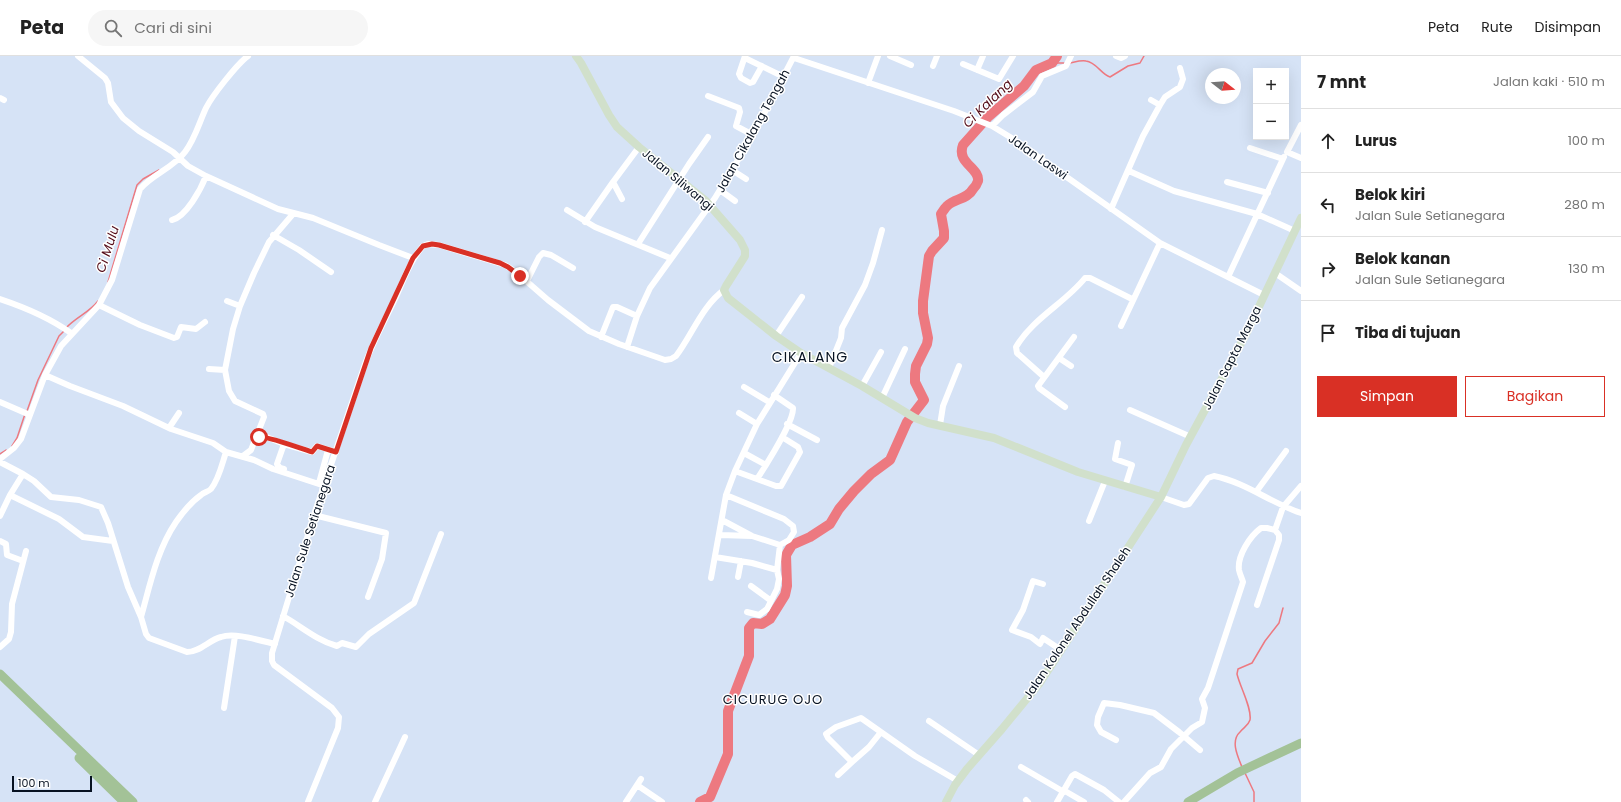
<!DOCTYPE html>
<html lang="id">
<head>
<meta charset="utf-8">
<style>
  :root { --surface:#fff; --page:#f6f6f6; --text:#222; --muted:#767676; --line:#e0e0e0; --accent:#d93025 }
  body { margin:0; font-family:Poppins,sans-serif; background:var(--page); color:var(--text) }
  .controls { position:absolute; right:12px; top:12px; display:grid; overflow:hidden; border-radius:0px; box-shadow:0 4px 16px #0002 }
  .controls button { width:36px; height:36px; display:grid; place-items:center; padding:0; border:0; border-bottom:1px solid var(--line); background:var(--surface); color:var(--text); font:20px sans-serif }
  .compass { position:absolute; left:1205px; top:12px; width:36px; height:36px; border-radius:50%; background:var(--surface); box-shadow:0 4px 16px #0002; rotate:107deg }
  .scale { position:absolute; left:12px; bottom:10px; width:80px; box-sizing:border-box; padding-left:4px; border:2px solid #071222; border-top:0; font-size:11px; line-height:14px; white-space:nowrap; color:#071222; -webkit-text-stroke:3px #fff; paint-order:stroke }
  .stop { position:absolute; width:12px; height:12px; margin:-9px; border:3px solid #d93025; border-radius:50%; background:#fff }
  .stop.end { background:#d93025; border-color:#fff; box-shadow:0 1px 4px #0008 }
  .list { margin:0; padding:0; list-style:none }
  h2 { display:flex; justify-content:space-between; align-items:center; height:52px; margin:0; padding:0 16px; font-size:17px }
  h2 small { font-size:13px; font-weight:400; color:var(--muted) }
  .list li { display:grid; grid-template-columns:26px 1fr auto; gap:12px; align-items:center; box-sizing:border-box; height:64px; padding:0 16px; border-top:1px solid var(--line) }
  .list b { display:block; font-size:15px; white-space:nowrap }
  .list p { margin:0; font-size:13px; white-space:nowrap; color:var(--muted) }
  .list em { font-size:13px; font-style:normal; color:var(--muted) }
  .actions { display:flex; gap:8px; padding:12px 16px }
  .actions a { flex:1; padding:9px 0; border:1px solid var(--accent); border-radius:0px; text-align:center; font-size:14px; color:var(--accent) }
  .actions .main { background:var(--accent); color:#fff }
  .icon { flex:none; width:22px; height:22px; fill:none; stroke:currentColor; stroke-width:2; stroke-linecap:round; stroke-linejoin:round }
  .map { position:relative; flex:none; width:1301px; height:746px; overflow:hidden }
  header { display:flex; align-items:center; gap:24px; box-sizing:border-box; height:56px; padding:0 20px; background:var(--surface); border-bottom:1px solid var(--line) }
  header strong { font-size:19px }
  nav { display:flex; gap:22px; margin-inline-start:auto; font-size:14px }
  .search { width:280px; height:36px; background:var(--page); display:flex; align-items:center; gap:10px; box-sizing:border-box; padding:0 14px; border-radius:22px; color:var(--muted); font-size:15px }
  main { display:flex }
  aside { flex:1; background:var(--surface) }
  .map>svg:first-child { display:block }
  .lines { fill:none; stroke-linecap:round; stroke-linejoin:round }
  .stream { stroke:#ed7980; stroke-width:1.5 }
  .river { stroke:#ed7980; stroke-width:10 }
  .street { stroke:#fff; stroke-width:6 }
  .secondary { stroke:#d1e0cb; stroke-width:8 }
  .primary { stroke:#a3c297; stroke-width:9 }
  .route { stroke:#d93025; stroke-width:5 }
  .labels { text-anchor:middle; stroke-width:3; stroke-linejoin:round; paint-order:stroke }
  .street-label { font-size:12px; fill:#071222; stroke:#fff }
  .water-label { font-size:13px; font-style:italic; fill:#540b18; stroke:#fff }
  .neighbourhood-label { font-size:13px; letter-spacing:1px; fill:#071222; stroke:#fff }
  .quarter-label { font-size:14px; letter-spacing:1px; fill:#071222; stroke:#fff }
</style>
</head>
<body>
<header>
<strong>Peta</strong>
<div class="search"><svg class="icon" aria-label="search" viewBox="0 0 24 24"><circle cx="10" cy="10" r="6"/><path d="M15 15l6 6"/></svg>Cari di sini</div>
<nav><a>Peta</a><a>Rute</a><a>Disimpan</a></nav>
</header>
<main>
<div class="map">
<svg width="1301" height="746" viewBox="0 0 1301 746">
  <rect width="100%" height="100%" fill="#d6e3f6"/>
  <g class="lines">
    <!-- stream -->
    <path class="stream" d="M1052 7H1064
      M1070 7C1075 6 1081 4 1086 5 1096 6 1101 18 1110 21L1128 10 1140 7 1144 0
      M108 226 137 129 143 123 159 114
      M66 272C76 261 90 256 98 245
      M27 355 38 324 59 280 64 275
      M12 390 17 382 25 358
      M0 398 6 394
      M1242 711C1238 701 1230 685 1240 676 1244 671 1248 670 1250 664 1252 652 1240 631 1237 618L1238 613 1252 607 1265 585 1279 567 1283 552
      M1245 717 1254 736V746"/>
    <!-- river -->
    <path class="river" d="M700 746 710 741 728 698V655L749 600V572L753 567 762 568 770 563 785 539 787 530 786 499 792 489 810 481 830 468 839 453 854 435 871 418 890 404 907 366 924 344 915 326V318L916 310 927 288 928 282 923 257V245L929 200 932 195 944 182V175L941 158C943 155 945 152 947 150 955 142 967 144 973 133 975 131 977 128 978 125 980 112 956 107 963 89L988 61 1024 30 1036 14 1052 7 1057 0"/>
    <!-- street -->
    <path class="street" d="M78 0 105 22 108 27 111 46 123 62 139 75 173 96 188 110 206 120 278 153 313 162 379 189 413 202
      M745 0 739 18 741 22 750 27 753 26 762 10
      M890 0 911 9
      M1116 0 1121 2 1125 0
      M745 2 784 21
      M794 2 954 55 992 70 1010 81 1160 187 1264 239
      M963 8 999 23 1013 0
      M933 10 937 0
      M977 14 983 0
      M868 27 878 0
      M708 40 739 52 740 56 736 70 753 79
      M0 42 4 44
      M1151 44 1160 49
      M1301 69 1287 96 1301 102
      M992 70 1003 59 1033 36 1042 20 1066 10 1071 0
      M1250 92 1283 103 1284 101
      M732 114 746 123
      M1129 115 1174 135 1257 158 1295 175
      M1227 126 1268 137
      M720 134 735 145
      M622 143 613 126 639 91
      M1111 153 1143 80 1160 49 1165 41 1180 31 1183 23 1180 12
      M567 154 595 171 670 202
      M172 164C186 161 201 133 206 120
      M585 166 613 126
      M273 179 299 194 331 216
      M638 188 689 108 708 81
      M1275 217 1301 235
      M1228 221 1283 103
      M527 225 539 201 543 197 551 199 573 212
      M0 243C24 251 50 262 71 277
      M227 245 240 250
      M99 249 140 269 174 282 177 281 181 271 196 273 205 266
      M1121 270 1160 187
      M776 280 802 241
      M601 281 613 251H617L637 260
      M627 291 637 260 650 232 715 142 753 79 794 0
      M1059 302 1071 310
      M829 312 841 282 842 272 865 229 873 207 882 174
      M209 313 225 314
      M45 319 70 330 123 350 171 373 213 387 226 396C222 408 219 423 211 433 208 436 204 436 201 439 191 446 183 456 176 466 157 494 150 529 141 561
      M1044 321 1017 297 1016 291C1033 262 1065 247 1085 222H1090L1132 243
      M862 330 881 296
      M744 331 769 346
      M882 342 905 293
      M0 346 30 359
      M1065 351 1039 332 1038 330 1074 281
      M1130 354 1191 381
      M739 357 757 368
      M787 368 817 384
      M940 369 943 350 959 310
      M169 372 179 357
      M257 386 260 380H264L284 388 312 396 317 390 336 396
      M1118 387 1115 403 1132 409 1125 431
      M284 388 277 408 280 412 284 413
      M226 396 254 404 273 413 325 430
      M744 397 766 409C773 397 794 364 793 352L774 339
      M243 400 251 394 264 361 263 358 235 345 229 335 225 314 233 273 240 250 254 217 269 186 293 158
      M0 403 14 392 21 383 45 319 61 290 99 249 112 224 140 133C153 118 173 112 185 96 195 83 199 67 206 52 212 40 237 8 248 0
      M0 406 23 418 34 425 51 441 79 444 101 451 108 467 128 531 141 561 146 578 149 582 187 596C200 596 209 584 221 581 235 576 261 585 275 588
      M735 415 776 430H781L800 396 798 391 782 381
      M757 423 766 409
      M319 427 328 394
      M1256 436 1286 395
      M10 439 59 463 83 481 113 485
      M1161 441 1184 449 1189 448 1208 422 1214 420C1245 426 1271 447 1301 457
      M314 459 386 477 382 503 368 541
      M0 460 10 439 23 418
      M722 464 752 480 780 489
      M1089 465 1105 425
      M720 479 752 480
      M0 485 6 488 7 499 23 505
      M715 501 752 507 777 514 780 489 789 484 794 476 793 470 784 463 726 439
      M738 521 741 505
      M711 522 726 439 735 415 757 368 801 297
      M1043 528 1033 525 1023 554 1012 574 1031 581 1040 588 1043 582 1061 594
      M751 530 770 544
      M1257 549 1279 484V479L1275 474
      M747 556 759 559 767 553 777 533 779 523 777 514
      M283 560C301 570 316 584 337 590L342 587 356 591 369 578 414 547 441 478
      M0 591 9 583 11 576 12 548 26 495
      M224 652 235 580
      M929 665 979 699
      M1116 684 1101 676 1097 669 1098 661 1104 647 1120 649 1154 657 1179 676 1200 694
      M852 706 869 691 881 676
      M1021 711 1064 736
      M838 719 852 706 828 682 826 678 836 671 861 662 915 700 958 725
      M637 729 662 746
      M1065 735 1084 746
      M1026 744 1028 746
      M308 746 338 672 339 661 332 652 274 609 272 605V597L314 459 365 308C373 286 384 266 394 245 403 226 409 206 423 190L428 188 439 189 505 209 516 216 548 244 589 275 619 288 665 304 671 303 676 300C692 279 702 250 724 234
      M375 746 405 681
      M626 746 641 723
      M1057 746 1072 720 1075 718 1104 734 1119 746
      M1124 746 1150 717 1161 711 1171 693 1192 672 1202 666 1205 652 1202 643 1208 632 1243 526C1242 522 1240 519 1239 514 1237 500 1250 480 1261 472H1267L1275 474 1283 451 1301 430"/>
    <!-- secondary -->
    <path class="secondary" d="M576 0 581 7 609 59 617 71 639 91 705 144 740 184 745 194V200L726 230 724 234 728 242 776 280 801 297 862 330 915 362 928 367 994 382 1078 416 1161 441
      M946 746 955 729 967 713 1002 673 1039 628 1161 441 1186 389 1246 278 1301 162"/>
    <!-- primary -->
    <path class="primary" d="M0 618 133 746
      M79 702 124 746
      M1188 746 1237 717 1301 687"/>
  </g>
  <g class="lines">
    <!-- route -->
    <path class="route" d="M259 381C264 379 303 393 312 396L317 390 336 396 371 292 413 202 423 190 432 188 439 189 500 207 508 211 520 220"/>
  </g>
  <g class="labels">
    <!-- street labels -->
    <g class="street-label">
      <text transform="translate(753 75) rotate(-61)" y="4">Jalan Cikalang Tengah</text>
      <text transform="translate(1038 101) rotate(35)" y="4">Jalan Laswi</text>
      <text transform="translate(678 124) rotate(40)" y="4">Jalan Siliwangi</text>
      <text transform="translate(1232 302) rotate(-63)" y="4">Jalan Sapta Marga</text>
      <text transform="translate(310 475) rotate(-72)" y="4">Jalan Sule Setianegara</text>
      <text transform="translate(1077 567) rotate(-56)" y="4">Jalan Kolonel Abdullah Shaleh</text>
    </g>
    <!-- water labels -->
    <g class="water-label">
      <text transform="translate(987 47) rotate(-44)" y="5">Ci Kalang</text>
      <text transform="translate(107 193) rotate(-72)" y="5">Ci Mulu</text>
    </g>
    <!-- neighbourhood labels -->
    <g class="neighbourhood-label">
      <text x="773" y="648">CICURUG OJO</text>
    </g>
    <!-- quarter labels -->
    <g class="quarter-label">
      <text x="810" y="306">CIKALANG</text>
    </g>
  </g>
</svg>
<div class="controls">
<button>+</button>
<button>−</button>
</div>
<svg class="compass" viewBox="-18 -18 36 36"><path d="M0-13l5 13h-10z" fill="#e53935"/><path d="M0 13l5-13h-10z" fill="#767676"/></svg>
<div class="scale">100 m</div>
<div class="stop" style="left:259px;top:381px"></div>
<div class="stop end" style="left:520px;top:220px"></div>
</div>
<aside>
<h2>7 mnt<small>Jalan kaki · 510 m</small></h2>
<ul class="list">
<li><svg class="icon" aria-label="ahead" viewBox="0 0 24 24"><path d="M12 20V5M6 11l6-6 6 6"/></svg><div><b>Lurus</b></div><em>100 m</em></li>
<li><svg class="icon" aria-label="left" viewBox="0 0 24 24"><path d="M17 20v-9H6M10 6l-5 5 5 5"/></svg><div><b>Belok kiri</b><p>Jalan Sule Setianegara</p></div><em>280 m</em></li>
<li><svg class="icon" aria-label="right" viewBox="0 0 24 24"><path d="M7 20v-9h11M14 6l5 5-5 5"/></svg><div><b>Belok kanan</b><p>Jalan Sule Setianegara</p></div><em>130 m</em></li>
<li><svg class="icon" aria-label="arrive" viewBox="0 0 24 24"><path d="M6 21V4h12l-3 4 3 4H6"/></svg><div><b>Tiba di tujuan</b></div></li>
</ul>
<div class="actions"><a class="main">Simpan</a><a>Bagikan</a></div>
</aside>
</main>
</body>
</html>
